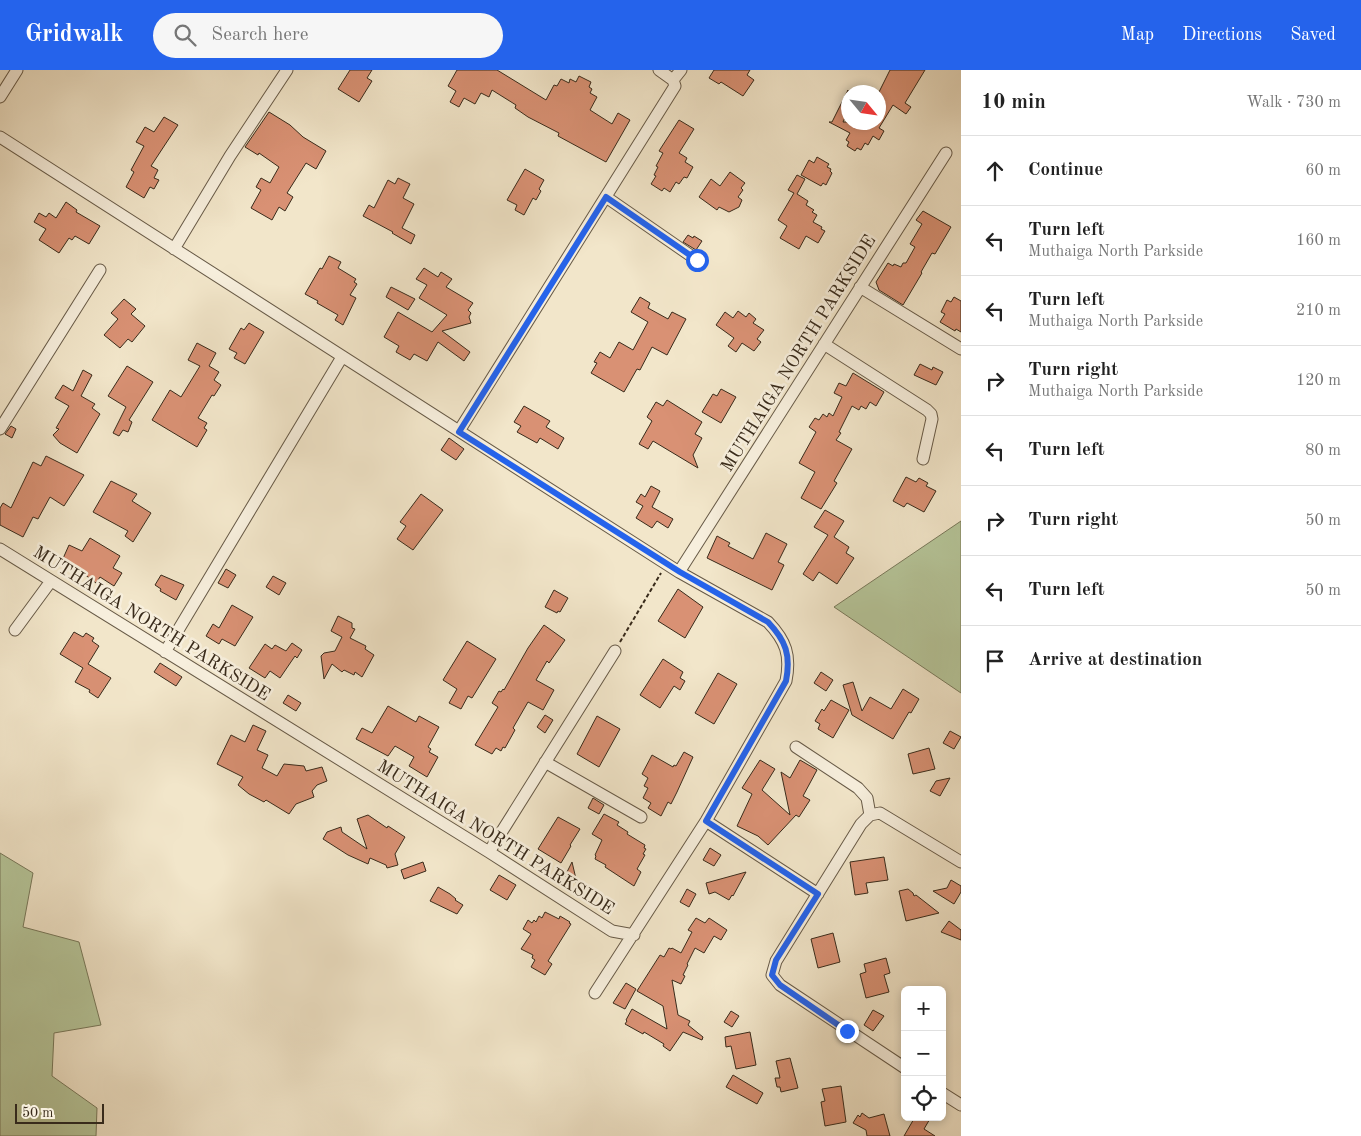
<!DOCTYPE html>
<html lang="en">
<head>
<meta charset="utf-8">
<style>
  :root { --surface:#fff; --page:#f6f6f6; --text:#222; --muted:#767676; --line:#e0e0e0; --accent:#2563eb }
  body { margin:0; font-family:"Old Standard TT",serif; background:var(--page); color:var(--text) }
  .controls { position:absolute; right:15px; bottom:15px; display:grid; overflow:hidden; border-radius:8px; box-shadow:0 2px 8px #0003 }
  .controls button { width:45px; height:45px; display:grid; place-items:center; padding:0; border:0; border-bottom:1px solid var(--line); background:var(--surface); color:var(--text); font:25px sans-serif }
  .compass { position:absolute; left:841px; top:15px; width:45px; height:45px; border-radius:50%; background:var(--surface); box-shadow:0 2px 8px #0003; rotate:119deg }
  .scale { position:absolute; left:15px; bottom:12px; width:89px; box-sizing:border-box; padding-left:5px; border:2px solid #392b1b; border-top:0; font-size:14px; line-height:18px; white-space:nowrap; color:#392b1b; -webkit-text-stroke:4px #f7efdd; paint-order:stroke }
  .stop { position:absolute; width:15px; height:15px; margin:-11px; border:4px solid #2563eb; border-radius:50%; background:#fff }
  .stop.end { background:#2563eb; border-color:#fff; box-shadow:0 1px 5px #0008 }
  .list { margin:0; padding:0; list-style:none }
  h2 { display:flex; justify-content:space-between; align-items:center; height:65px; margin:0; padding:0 20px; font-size:21px }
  h2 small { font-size:16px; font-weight:400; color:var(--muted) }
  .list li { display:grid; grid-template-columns:32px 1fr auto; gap:15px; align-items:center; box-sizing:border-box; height:70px; padding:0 20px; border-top:1px solid var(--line) }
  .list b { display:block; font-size:19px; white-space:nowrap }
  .list p { margin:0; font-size:16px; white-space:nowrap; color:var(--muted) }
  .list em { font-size:16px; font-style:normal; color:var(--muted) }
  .icon { flex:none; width:28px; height:28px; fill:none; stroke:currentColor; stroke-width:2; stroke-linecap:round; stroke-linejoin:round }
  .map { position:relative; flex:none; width:961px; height:1066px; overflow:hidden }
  header { display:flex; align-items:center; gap:30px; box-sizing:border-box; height:70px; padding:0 25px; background:var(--accent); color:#fff }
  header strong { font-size:24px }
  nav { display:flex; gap:28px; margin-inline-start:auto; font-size:18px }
  .search { width:350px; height:45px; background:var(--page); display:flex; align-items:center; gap:12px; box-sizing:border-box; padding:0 18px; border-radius:28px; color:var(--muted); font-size:19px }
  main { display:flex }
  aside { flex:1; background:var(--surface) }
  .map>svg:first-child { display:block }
  .green { fill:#b6c69a; stroke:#78785a }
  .building { fill:#d99174; stroke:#392b1b }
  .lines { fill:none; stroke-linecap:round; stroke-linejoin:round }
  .minor-casing { stroke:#675a47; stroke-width:13 }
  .path { stroke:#392b1b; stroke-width:2; stroke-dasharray:4 2.5; stroke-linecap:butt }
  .minor { stroke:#f7efdd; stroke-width:11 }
  .route { stroke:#2563eb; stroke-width:6 }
  .labels { text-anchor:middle; stroke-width:5; stroke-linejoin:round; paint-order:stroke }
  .street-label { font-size:18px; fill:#392b1b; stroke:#f7efdd }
</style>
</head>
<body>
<header>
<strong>Gridwalk</strong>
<div class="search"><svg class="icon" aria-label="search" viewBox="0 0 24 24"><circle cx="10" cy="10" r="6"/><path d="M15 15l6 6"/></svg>Search here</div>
<nav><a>Map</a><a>Directions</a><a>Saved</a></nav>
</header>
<main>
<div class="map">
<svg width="961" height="1066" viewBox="0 0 961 1066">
  <rect width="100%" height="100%" fill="#f2e6ca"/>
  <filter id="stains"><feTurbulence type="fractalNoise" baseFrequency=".004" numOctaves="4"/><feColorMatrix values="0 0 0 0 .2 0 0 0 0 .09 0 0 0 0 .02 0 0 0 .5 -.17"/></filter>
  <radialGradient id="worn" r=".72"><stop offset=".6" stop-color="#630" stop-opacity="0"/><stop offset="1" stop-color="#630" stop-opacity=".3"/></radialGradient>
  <!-- green -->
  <path class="green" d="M961 451V623L834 537Z
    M0 783 33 803 23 857 79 872 101 955 54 963 52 1006 97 1038 96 1066H0Z"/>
  <!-- building -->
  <path class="building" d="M350 0H372L367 8 372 11 359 32 338 19Z
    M457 0H497L546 30 554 15 557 16 561 9 569 13 570 9 576 12 579 6 591 12 589 17 592 19 590 23 597 27 590 40 612 54 618 43 630 50 606 92 558 66 559 63 528 47 515 38 516 35 492 20 489 27 481 23 475 34 464 28 459 37 450 32 456 21 448 16Z
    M714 0H750L747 5 754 10 743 26 721 12 719 14 709 8Z
    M890 0H925L905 33 911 37 906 44 893 35 879 58 884 61 879 70 873 66 868 75 865 73 861 80 857 78 855 81 847 76 849 72 846 70 850 63 829 52H832L848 20V41L843 52H878V24Z
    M269 42 290 55 303 67 326 81 316 99 306 93 287 123 293 127 285 141 279 137 272 150 251 138 261 120 256 117 261 108 270 113 279 97 259 83 258 85 245 77Z
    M164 47 178 55 151 96 158 100 154 108 159 110 154 119 150 117 144 128 126 117 134 102 131 100 144 76 136 72 145 57 154 62Z
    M679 50 694 59 679 83 687 88 685 92 693 97 687 108 684 107 679 114 676 112 670 122 664 118 662 121 651 114 656 106 654 105 658 97 656 96 663 83 659 81Z
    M817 87 829 94 827 97 831 99 830 101 832 103 826 115 823 113 821 116 801 105 809 90 814 93Z
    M525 99 544 110 539 119 541 121 536 130 533 128 524 145 515 140 517 135 507 130Z
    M730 102 745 113 741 118 743 120 738 127 742 130 739 137 729 142 719 137 717 140 699 127 711 109 720 116Z
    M797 105 805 109 797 124 808 131 806 135 814 140 812 142 817 145 813 152 822 157 821 159 825 161 818 173 806 166 799 179 780 168 787 156 778 150 794 123 788 120Z
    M398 108 410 114 403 128 414 134 402 158 415 165 411 174 392 163 393 162 363 146 369 135 374 138 388 110 395 114Z
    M66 132 77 140 76 142 100 156 89 174 75 166 72 170 69 168 59 183 39 170 46 159 34 152 39 143 46 147 49 143 56 148Z
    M923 141 951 157 935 184 932 183 921 202 922 203 903 235 879 220 876 212 888 193 893 196 894 194 901 197 903 193H906L915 177 910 174 922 154 916 150Z
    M688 165 693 168 694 166 702 171 696 180 683 172Z
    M329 186 341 192 338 198 356 209 354 212 357 214 350 225 356 228 343 255 335 250 338 245 317 233 318 231 305 224 320 198 322 199Z
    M424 198 438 207 441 202 452 209 446 217 473 233 468 240 471 243 469 247 471 253 442 261 470 282 464 291 438 272 427 291 414 284 410 290 396 282 399 276 384 267 398 242 432 262 447 245 419 228 427 215 416 209Z
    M391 217 415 229 408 240 386 227Z
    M640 227 650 233 648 238 668 249 672 242 686 249 667 285 652 277 640 300 637 299 624 322 591 303 597 293 594 292 600 282 610 288 619 272 633 280 648 252 631 242Z
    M954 227 961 231V262L956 259 955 261 940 252 945 244 941 242 947 230 951 232Z
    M124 229 136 239 131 244 145 256 132 272 128 269 120 278 104 265 118 249 111 243Z
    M738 241 746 247 749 243 756 249 753 253 764 260 757 269 761 272 754 281 742 273 736 282 728 276 734 268 716 255 725 242 733 248Z
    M249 253 264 262 245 294 234 288 237 283 229 279 241 258 244 260Z
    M197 273 216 283 209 296 219 302 214 310 221 315 214 326 212 325 198 348 207 353 204 358 207 360 197 377 152 350 170 320 181 327 200 296 188 290Z
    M920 294 932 300 933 297 943 302 936 315 914 305Z
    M127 296 153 312 129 350 132 352 128 362 123 360 119 366 113 363 126 337 108 326Z
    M83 300 92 305 81 326 95 334 92 338 100 344 77 383 60 373 53 365 59 359 56 358 69 336 55 328 63 315 73 321Z
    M853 303 884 322 876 336 870 332 866 339 861 336 859 340 852 336 839 362 841 363 836 370 852 379 834 411 837 413 821 439 801 428 815 402 799 393 816 362 809 357 815 348 819 350 823 344 827 347 829 343 833 346 842 327 834 323 839 313 846 316Z
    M721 319 736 327 721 353 702 342 713 324 717 326Z
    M667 330 702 352 695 364 702 368 693 385 698 398 653 371 648 379 639 374 652 351 647 347 656 332 663 336Z
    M524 336 550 351 546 357 564 368 558 379 540 368 537 373 517 362 521 356 514 352Z
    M11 356 16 359 12 368 5 364Z
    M449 368 464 379 456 390 441 380Z
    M46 386 84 405 64 436 50 427 38 449 33 447 23 467 0 455V438L3 433 11 438 33 392 41 396Z
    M906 407 916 412 919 408 928 413 926 416 936 421 924 442 907 433 904 437 893 431Z
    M111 411 137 424 132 431 151 443 133 472 125 466 128 461 93 442Z
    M651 416 660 421 652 437 673 449 668 458 657 451 652 458 636 448 643 436 636 432 641 424 645 427Z
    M421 424 443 440 413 480 397 469 406 456 400 452Z
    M825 440 844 451 834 467 849 477 846 483 854 488 837 514 819 502 813 511 803 504 828 465 814 457Z
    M766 463 787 474 778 492 784 495 772 520 707 488 717 466 730 473 728 476 753 489Z
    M90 468 120 486 113 498 122 503 114 516 100 507 96 513 84 504 61 493 69 475 82 481Z
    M226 499 236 505 228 518 218 513Z
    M161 505 184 515 176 530 160 521 161 519 155 515Z
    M273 506 286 513 279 525 266 517Z
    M678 519 703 537 685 568 658 551Z
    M554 520 568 528 560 542 558 541 557 543 545 537Z
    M232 535 253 547 235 576 222 569 219 574 206 566 213 554 219 558Z
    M338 546 352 553V558L355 559 350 568 366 576 365 579 374 585 362 607 355 602 354 605 344 600 342 602 332 594 324 609 321 586 324 583 335 581 342 567 331 561Z
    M544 555 565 570 549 593 547 591 536 610 554 620 543 640 528 632 513 658 515 660 505 678 503 677 501 681 496 678 492 684 475 675 498 637 492 633 499 621 501 622 503 619 504 620 528 578Z
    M74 562 83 567 86 563 94 568 92 571 99 576 88 594 111 608 98 628 89 622 90 620 75 612 83 598 60 584Z
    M467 571 496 589 472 628 468 626 461 639 449 633 457 619 443 610Z
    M292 573 302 580 297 588 295 586 280 608 270 601 265 608 249 598 265 574 272 579 275 575 286 581Z
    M663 589 683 602 680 608 685 611 680 620 674 616 660 638 640 625Z
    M160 593 182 607 176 616 154 602Z
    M821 602 833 610 826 621 814 613Z
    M718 603 737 614 714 654 695 643Z
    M853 612 862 641 870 627 891 639 903 619 919 629 911 643 909 642 893 669 852 645 843 615Z
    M288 625 301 633 296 641 283 633Z
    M831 630 849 640 833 668 818 659 820 654 815 651 822 639 824 641Z
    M388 636 416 652 419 646 439 657 428 677 431 679 429 682 438 687 427 707 409 696 414 687 395 676 388 686 356 669 362 658 372 663Z
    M545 645 553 650 545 663 537 657Z
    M597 646 620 659 599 697 577 684Z
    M253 655 266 661 257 680 268 685 262 698 277 706 284 694 304 696 306 701 322 697 327 711 317 715 312 721 314 727 296 734 289 744 266 730 264 732 249 724 238 715 243 707 217 694 231 665 245 672Z
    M950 661 961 667 954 679 943 673Z
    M929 678 935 699 913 704 908 684Z
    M684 682 693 687 677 722 671 734 668 732 661 746 648 738 651 733 643 728 648 718 644 716 648 708 642 704 652 685 673 697 674 695 676 696Z
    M760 690 775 699 762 720 790 745 781 702 790 708 800 690 817 700 803 726 810 730 799 747 796 745 768 775 758 766 737 756 752 724 742 718Z
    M950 708 940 726 930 721 936 711Z
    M593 728 604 735 599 744 588 738Z
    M604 744 619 752 617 755 628 762 627 764 645 775 644 778 646 779 643 784 645 785 637 799 641 802 634 816 605 797 606 795 595 789 596 786 595 785 602 770 592 764Z
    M368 745 387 758 388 756 405 767 395 784 398 795 387 798 386 795 370 788 368 794 348 785 323 769 327 762 341 757 342 762 367 779 357 749Z
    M558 747 580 759 570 775 571 776 561 793 538 779Z
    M710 778 721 785 714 796 703 790Z
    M884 787 888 810 866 813 868 823 855 825 850 792Z
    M423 792 426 801 404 809 401 800Z
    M572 792 577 813 565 806Z
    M746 802 733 826 732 825 729 830 715 822 709 824 706 813Z
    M499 805 516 815 507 830 490 820Z
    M951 810 961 816V822L954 834 933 821 947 818Z
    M438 817 450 824 456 829 455 830 463 835 457 844 430 831Z
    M687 819 696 824 689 837 680 832Z
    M908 819 913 823 914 826 916 825 939 843 906 851 899 821Z
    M545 842 559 849 560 846 570 852 569 853 571 854 548 891 552 894 545 905 531 897 535 890 532 888 533 885 521 879 531 864 523 859 528 850 532 853 534 850 536 852 539 846 542 848Z
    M696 848 705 853 709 848 727 860 721 870 714 866 704 883 695 878 687 894 688 895 683 905 685 906 681 914 672 910 678 945 690 951 688 955 703 967 702 970 683 962 670 981 663 976 664 974 644 962 643 964 625 954 627 951 626 950 632 939 667 959 663 936 637 921 660 885 664 887 669 878 671 879 672 878 681 883 692 862 688 860Z
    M949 851 961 860V870L941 862Z
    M833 863 840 892 818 898 811 869Z
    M886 888 890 903 884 905 889 922 866 928 860 904 866 902 864 894Z
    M626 913 636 919 625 939 613 933Z
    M873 940 884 946 873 961 864 955Z
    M731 941 739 946 732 957 724 952Z
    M750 962 756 995 736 999 731 976 726 977 725 967Z
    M790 988 798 1018 781 1022 780 1017H777L775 1008H780L776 991Z
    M733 1005 763 1023 757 1034 726 1017Z
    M841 1016 846 1052 825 1056 821 1032 825 1031 822 1019Z
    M862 1043 869 1048 884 1044 890 1066H867L866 1060 853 1053 858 1045 860 1047Z
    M915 1047H931L924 1059 935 1066H904Z"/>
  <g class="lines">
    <!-- minor casing -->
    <g class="minor-casing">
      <path id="minor" d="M673 10 681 0
        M0 27 17 0
        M0 67 679 502 768 552C786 571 791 585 786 611L706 751 595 923
        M606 127 697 190
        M174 179 230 86 287 0
        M860 217 961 279
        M824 274 927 340 931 344 932 349 923 389
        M0 359 100 200
        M459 361 675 16 673 10 659 0
        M0 479 489 782 612 861 634 865
        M679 502 946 83
        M15 560 51 511
        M165 582 342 287
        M796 677 858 718 867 728 870 745
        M545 692 641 747
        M706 751 818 824
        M489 782 615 581
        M905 998 780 915 772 905 776 891 861 754 870 745 880 743 961 792
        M942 1023 961 1035"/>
    </g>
    <!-- path -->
    <path class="path" d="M620 572 661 503"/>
    <!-- minor -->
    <use href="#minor" class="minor"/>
  </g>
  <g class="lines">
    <!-- route -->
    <path class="route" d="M697 190 606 127 459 362 680 502 768 552C786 571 791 585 786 611L706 751 818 824 776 890 772 905 780 915 847 961"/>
  </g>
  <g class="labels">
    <!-- street labels -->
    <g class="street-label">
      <text transform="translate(798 283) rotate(-58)" y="6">MUTHAIGA NORTH PARKSIDE</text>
      <text transform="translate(152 553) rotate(32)" y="6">MUTHAIGA NORTH PARKSIDE</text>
      <text transform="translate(496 767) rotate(32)" y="6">MUTHAIGA NORTH PARKSIDE</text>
    </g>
  </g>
  <rect width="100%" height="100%" filter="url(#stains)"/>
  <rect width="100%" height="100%" fill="url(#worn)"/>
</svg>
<div class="controls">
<button>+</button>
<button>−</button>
<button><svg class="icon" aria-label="locate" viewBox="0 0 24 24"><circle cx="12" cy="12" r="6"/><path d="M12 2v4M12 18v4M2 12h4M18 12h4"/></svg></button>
</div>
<svg class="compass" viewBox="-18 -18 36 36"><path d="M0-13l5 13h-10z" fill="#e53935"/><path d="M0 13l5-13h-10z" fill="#767676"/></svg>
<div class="scale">50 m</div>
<div class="stop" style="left:697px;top:190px"></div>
<div class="stop end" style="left:847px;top:961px"></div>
</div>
<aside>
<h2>10 min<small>Walk · 730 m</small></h2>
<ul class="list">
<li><svg class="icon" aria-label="ahead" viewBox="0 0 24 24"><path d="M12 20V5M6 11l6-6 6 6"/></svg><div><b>Continue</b></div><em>60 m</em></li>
<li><svg class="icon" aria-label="left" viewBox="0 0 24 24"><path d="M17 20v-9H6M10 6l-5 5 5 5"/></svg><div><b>Turn left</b><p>Muthaiga North Parkside</p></div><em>160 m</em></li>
<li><svg class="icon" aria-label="left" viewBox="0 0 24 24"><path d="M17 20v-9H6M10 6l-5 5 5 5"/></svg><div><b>Turn left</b><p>Muthaiga North Parkside</p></div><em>210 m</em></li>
<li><svg class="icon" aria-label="right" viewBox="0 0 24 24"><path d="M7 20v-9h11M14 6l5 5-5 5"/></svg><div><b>Turn right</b><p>Muthaiga North Parkside</p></div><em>120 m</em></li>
<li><svg class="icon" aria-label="left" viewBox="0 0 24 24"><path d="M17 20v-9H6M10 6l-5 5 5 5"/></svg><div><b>Turn left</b></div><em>80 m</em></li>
<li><svg class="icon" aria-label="right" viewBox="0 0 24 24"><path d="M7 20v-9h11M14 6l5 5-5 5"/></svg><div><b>Turn right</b></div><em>50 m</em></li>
<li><svg class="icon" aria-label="left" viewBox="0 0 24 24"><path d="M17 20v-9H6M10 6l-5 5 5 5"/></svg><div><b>Turn left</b></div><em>50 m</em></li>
<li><svg class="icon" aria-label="arrive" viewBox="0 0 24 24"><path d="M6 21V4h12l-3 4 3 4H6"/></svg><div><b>Arrive at destination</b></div></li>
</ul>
</aside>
</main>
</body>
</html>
